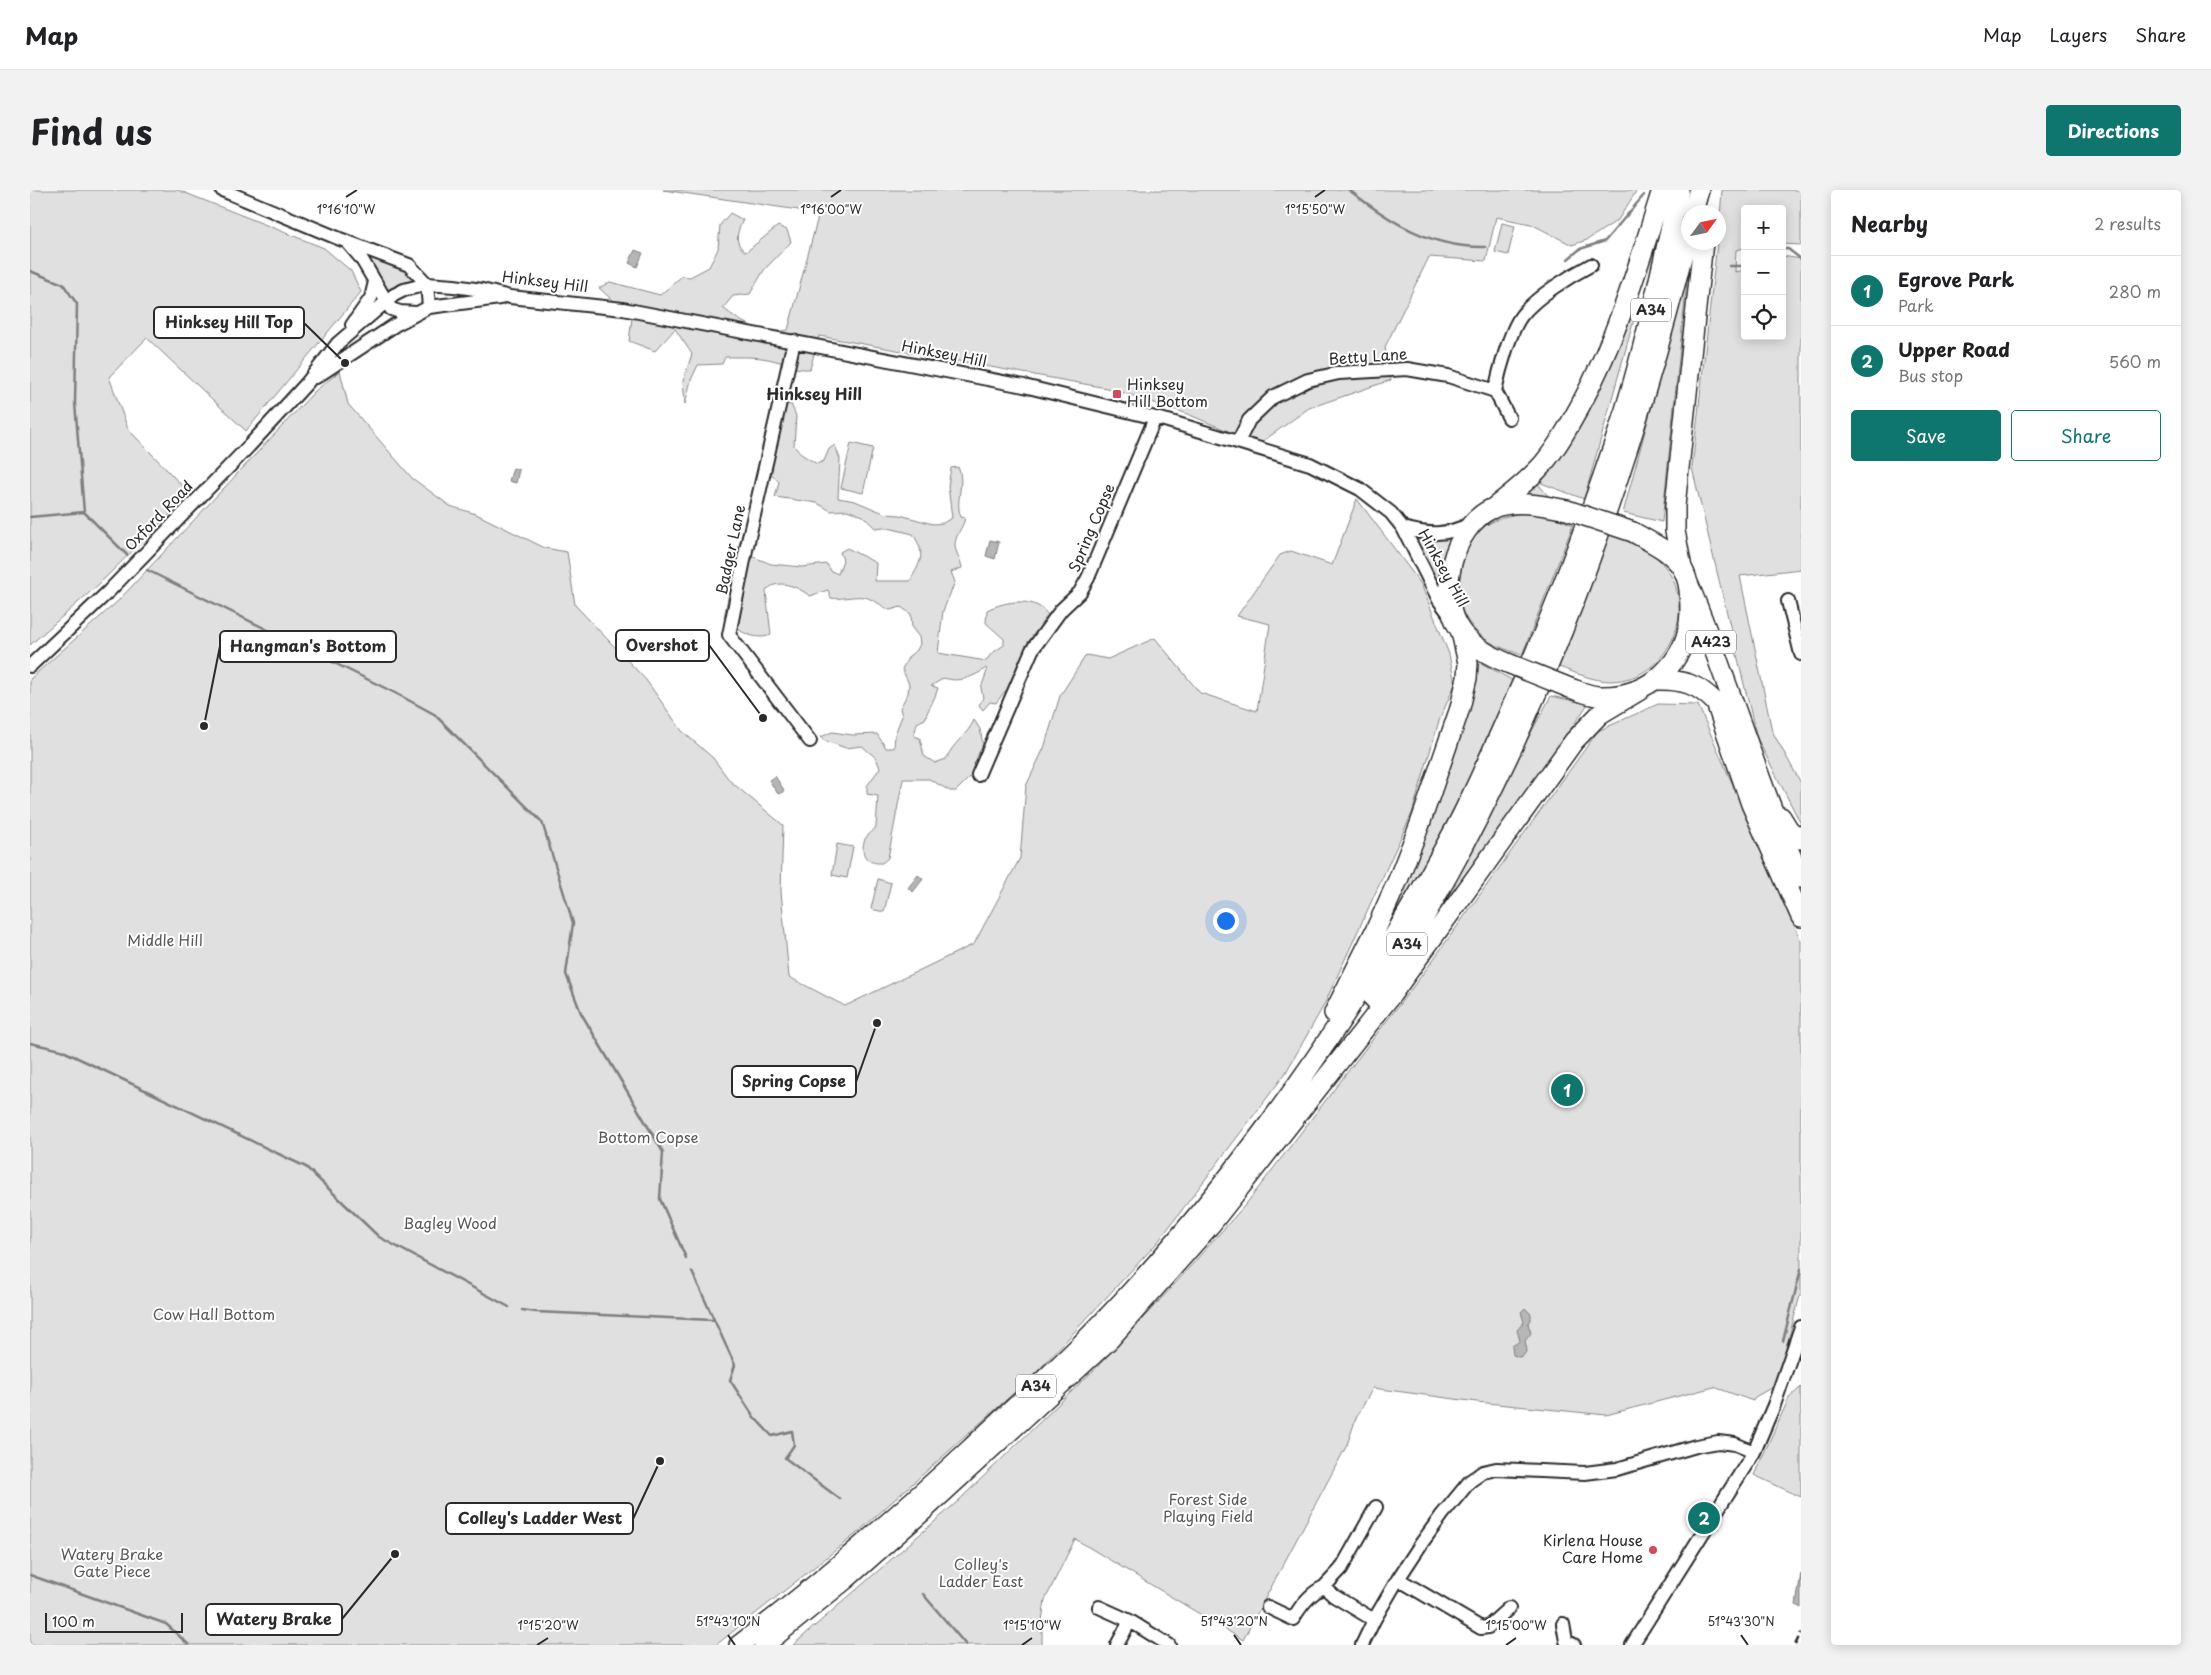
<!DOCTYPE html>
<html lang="en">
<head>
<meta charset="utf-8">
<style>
  :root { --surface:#fff; --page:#f2f2f2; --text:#202124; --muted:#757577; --line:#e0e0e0; --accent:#0f766e }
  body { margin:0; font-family:"Playpen Sans",sans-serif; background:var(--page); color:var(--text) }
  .controls { position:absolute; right:15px; top:15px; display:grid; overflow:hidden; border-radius:5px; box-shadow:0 2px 12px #0003 }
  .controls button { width:45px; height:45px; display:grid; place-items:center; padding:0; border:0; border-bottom:1px solid var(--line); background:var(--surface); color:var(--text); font:25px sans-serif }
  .compass { position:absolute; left:1651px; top:15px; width:45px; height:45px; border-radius:50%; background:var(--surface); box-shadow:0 2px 12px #0003; rotate:57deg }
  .scale { position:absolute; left:15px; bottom:12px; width:138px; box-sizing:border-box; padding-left:5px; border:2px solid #2b2b2b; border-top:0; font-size:14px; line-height:18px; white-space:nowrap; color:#2b2b2b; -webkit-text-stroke:4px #fff; paint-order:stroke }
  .you { position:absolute; left:1195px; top:730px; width:18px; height:18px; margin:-12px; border:4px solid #fff; border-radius:50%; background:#1a73e8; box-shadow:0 0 0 8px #1a73e833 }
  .badge { display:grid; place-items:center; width:32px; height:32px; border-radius:50%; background:var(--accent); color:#fff; font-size:16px; font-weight:700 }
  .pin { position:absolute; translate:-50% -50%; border:2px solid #fff; box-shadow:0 1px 5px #0006 }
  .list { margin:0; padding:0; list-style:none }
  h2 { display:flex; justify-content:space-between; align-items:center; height:65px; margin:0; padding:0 20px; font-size:21px }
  h2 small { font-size:16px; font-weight:400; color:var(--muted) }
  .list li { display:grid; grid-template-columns:32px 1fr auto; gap:15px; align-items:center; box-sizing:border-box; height:70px; padding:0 20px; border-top:1px solid var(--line) }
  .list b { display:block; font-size:19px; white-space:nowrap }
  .list p { margin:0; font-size:16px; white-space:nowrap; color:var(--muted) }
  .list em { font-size:16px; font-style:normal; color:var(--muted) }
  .actions { display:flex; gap:10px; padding:15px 20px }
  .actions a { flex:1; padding:11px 0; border:1px solid var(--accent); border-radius:5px; text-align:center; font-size:18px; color:var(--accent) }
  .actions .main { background:var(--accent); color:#fff }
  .icon { flex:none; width:28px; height:28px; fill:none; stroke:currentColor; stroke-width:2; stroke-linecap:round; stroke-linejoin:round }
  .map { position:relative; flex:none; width:1771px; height:1455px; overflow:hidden; border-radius:5px }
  header { display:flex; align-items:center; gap:30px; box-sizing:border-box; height:70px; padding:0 25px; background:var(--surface); border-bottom:1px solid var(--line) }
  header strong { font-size:24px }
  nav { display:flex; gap:28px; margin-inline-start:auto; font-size:18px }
  .intro { display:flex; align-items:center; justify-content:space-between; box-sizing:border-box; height:120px; padding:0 30px }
  h1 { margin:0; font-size:35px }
  .button { padding:12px 22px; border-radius:5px; background:var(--accent); color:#fff; font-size:18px; font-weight:700 }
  main { display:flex; gap:30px; padding:0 30px }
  aside { flex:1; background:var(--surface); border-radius:5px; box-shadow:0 2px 12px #0003 }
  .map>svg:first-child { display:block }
  .green { fill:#e0e0e0; stroke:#868686 }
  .water { fill:#b6b6b6; stroke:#7e7e7e }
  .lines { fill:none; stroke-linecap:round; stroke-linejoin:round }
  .stream { stroke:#7e7e7e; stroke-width:2.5 }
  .minor-casing { stroke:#2b2b2b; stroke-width:16 }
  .highway-casing { stroke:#2b2b2b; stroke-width:22 }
  .minor { stroke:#fff; stroke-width:12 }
  .highway { stroke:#fff; stroke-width:19 }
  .rail { stroke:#2b2b2b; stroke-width:2.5; stroke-dasharray:8 4; stroke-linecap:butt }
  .highway-bridge-casing { stroke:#2b2b2b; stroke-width:22; stroke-linecap:butt }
  .highway-bridge { stroke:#fff; stroke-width:19 }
  .ticks { fill:none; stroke:#2b2b2b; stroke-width:2 }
  .poi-dot { fill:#d1495b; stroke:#fff; stroke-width:2 }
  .labels { text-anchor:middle; stroke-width:4; stroke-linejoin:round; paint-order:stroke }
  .shield { fill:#fff; stroke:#6b6b6b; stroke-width:1 }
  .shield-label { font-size:14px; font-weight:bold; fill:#2b2b2b }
  .street-label { font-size:15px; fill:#2b2b2b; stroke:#fff }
  .poi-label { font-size:15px; fill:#2b2b2b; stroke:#fff; text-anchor:start }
  .park-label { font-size:15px; fill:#585858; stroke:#fff }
  .neighbourhood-label { font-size:16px; font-weight:bold; fill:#2b2b2b; stroke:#fff }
  .ticks-label { font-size:12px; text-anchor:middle; fill:#2b2b2b; stroke:#fff; stroke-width:4; stroke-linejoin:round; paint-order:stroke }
  .leader { fill:none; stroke:#2b2b2b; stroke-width:2 }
  .callout-dot { fill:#2b2b2b; stroke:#fff; stroke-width:2 }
  .callout { fill:#fff; stroke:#2b2b2b; stroke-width:2 }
  .callout-label { font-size:16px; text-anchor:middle; font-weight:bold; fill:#2b2b2b }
</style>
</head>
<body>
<header>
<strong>Map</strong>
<nav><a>Map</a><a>Layers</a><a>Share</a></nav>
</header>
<div class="intro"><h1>Find us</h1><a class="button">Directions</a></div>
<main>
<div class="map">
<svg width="1771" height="1455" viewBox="0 0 1771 1455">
  <rect width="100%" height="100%" fill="#fff"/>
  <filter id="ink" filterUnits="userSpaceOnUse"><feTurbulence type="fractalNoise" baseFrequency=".02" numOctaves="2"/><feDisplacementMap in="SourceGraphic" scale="10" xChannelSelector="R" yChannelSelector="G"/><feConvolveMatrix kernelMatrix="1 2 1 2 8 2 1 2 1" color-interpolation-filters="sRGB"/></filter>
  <g filter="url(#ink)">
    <!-- green -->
    <path class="green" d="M0 0H148L294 58 321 81 331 102 216 241 117 148 79 187 98 239 160 304 68 395 0 455Z
      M633 0H1607L1588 30 1557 50 1542 55 1501 34 1466 27 1456 71 1399 67 1355 157 1361 190 1279 218 1229 254 1155 223 1082 199 789 146 780 179C761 180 762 174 746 171 730 166 712 167 695 167L692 174 668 175 661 190 655 214 653 191 662 164 645 139 625 161 599 151 602 128 569 98 580 92 630 105 652 86 660 87 679 77 688 59 690 35 700 23 713 30C707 42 703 53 716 62L748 36 757 40 761 52 734 80 720 104 703 106 693 118C713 134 732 145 758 140L789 23Z
      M1692 0H1771V55L1752 54V19H1715V58L1706 60 1705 82 1715 80V146H1752V66L1771 69V379L1710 386 1742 541 1771 593V634L1727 548 1662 278 1687 53 1688 52Z
      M1472 33 1485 36 1478 65 1465 62Z
      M338 64 372 77 385 88 356 103 336 68Z
      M1658 81 1632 332 1593 323Z
      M1610 108 1554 309 1511 293 1556 227Z
      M310 181 318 214 382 288 420 316 446 324 515 358 537 362 545 415 616 490 652 541 683 568 700 591 753 635 751 701 759 787 815 816 944 754 990 668 996 596 1014 558 1030 506 1056 465 1078 469 1125 448 1170 503 1227 521 1240 434 1207 426 1250 365 1261 361 1302 375 1327 309 1391 394 1419 464 1425 494 1409 531 1382 623 1294 815 1255 884 1127 1053 1004 1185 826 1344 686 1455H0V489L88 411 285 201Z
      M761 214 766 226 764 256 771 264 787 274 794 271 799 259 805 255 810 269 808 308 825 311 856 324 870 325 903 334 913 333 922 328 918 296 921 278 928 277C936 293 924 311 931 327L935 328C933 338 925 345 925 355 925 362 931 369 932 378L921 382 925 392 913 421 908 463 956 471 961 464 974 455V449L956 433 957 420C975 411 1007 405 1019 427L980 501H975L966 513 960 512 953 520 949 515 953 508 951 498 957 481 956 478C944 487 929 493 914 488L901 496 908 498C905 510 898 518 895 529L887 533 884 546 890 548 894 566 905 573 916 569C924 551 937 546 944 530L950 539 955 565 944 583 926 601H920L899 589H873L858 668 852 673C837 674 829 665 835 649 837 645 843 642 846 637L848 606 837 604V596L850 578 846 568 832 556 816 558 793 550 791 547 802 542 823 545 847 544 856 558H864L865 544 872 526 870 518 878 503 879 494 872 479 879 466 887 460 890 454 889 447 882 438 881 424 871 417 860 420C853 417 846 411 838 408 827 404 813 410 801 408L798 400 780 406C768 397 747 387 736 401L741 445C723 452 705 439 694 427L706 370 721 366 741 374 772 377 797 374 801 381 808 384 813 370 810 362 817 358 846 373 845 391H880C891 371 896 365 883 344L854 337 845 338 833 326 817 320 801 321 787 313 745 307 749 292 739 281 754 215Z
      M821 253 843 258 833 303 811 298Z
      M1508 286 1509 295 1520 308H1492Z
      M1498 323 1527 328 1543 335 1492 465C1475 459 1458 454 1445 440 1428 421 1425 403 1430 379 1431 373 1432 366 1434 360 1444 336 1473 324 1498 323Z
      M1579 344C1599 351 1618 357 1632 373 1671 417 1639 490 1581 491 1563 491 1546 483 1529 477Z
      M1428 345 1413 366 1416 373 1411 402 1382 348 1403 350Z
      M1449 472 1482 490C1446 584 1396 671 1347 759L1400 633Z
      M1521 506 1558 514 1393 752 1389 748Z
      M1628 514 1668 515 1771 751V1102L1746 1195 1725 1207 1723 1211 1684 1197 1576 1225 1447 1212 1343 1198 1326 1228 1317 1255 1213 1450 1045 1349 1015 1410 1012 1431V1455H763L927 1312 1068 1176 1142 1097 1216 1014 1392 785 1568 541Z
      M807 654 823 657 817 688 802 685Z
      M848 689 861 693 854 722 841 719Z
      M1771 1197V1307L1724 1285 1759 1208Z"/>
    <!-- water -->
    <path class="water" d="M605 60 613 63 607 77 599 73Z
      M483 278 489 280 486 293 479 291Z
      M960 350 969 352 965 369 956 366Z
      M745 586 754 600 752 603 748 604 739 590Z
      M888 685 893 689 883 702 878 698Z
      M1495 1118 1501 1124V1130L1498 1134 1501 1143 1495 1151 1497 1160 1493 1166 1488 1167 1483 1165 1482 1156 1490 1151 1487 1140 1494 1132 1491 1122Z
      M1771 1383V1418L1766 1415Z"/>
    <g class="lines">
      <!-- stream -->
      <path class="stream" d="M1319 0C1360 32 1401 58 1455 57
        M1752 59H1758L1771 69
        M1538 69 1550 59 1575 51 1614 5
        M1699 76H1715
        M0 81 33 94 47 114 45 213 54 322
        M0 327 54 322 97 365
        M117 380 369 505 404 524 512 632 543 733 536 784 551 823 633 962 630 1009 656 1068
        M0 853 31 860 276 977 349 1047 479 1117
        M662 1082 705 1175 700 1190 724 1227 742 1246 762 1241 764 1255 755 1268 810 1309
        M492 1120 506 1122 683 1130
        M1753 1151 1771 1079
        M0 1385 136 1434 159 1455
        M893 1404 936 1455"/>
      <!-- minor casing -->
      <g class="minor-casing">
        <path id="minor" d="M192 0 310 49 379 75 397 94 399 117
          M319 54 331 68 361 119 370 122 386 123
          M322 135 341 108 345 92
          M764 151 716 360 699 445 780 551
          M286 187 365 135 399 117 470 108
          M1465 201C1469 182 1480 140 1492 125 1507 106 1540 86 1561 75
          M1208 252 1219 230 1243 207 1278 190 1309 183 1377 179 1418 186 1465 201 1479 228
          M1373 338C1398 345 1416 346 1440 334
          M1758 411 1771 464
          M0 476 79 401 219 256 277 193 308 153 364 105 374 100 397 94 424 96 452 100 480 107 593 119 994 196 1138 231 1280 274 1330 299 1361 323 1373 338 1409 410 1420 425
          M948 585 1002 460 1031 420 1050 402 1058 388 1125 228
          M1368 1389 1451 1438 1458 1437 1479 1418
          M1294 1397 1311 1379 1346 1317
          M1069 1417 1100 1431 1139 1455
          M1238 1417 1263 1429C1271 1415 1280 1403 1294 1397L1304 1406 1344 1430
          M1533 1434 1536 1451 1544 1455
          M1087 1455 1100 1431
          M1332 1455 1344 1430 1368 1389 1391 1354 1412 1325 1440 1291 1453 1282 1466 1279 1555 1283 1587 1279 1666 1256 1688 1252 1705 1254 1724 1262
          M1602 1455 1724 1262 1744 1215 1771 1137"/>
      </g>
      <!-- highway casing -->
      <g class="highway-casing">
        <path id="highway" d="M1663 22 1669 0
          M1462 319C1480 305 1498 291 1513 274 1528 256 1539 236 1550 216 1587 148 1609 74 1632 0
          M1652 378 1645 341V316L1673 52
          M1658 393C1699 490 1727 592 1771 688
          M1480 474C1462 467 1441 456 1430 440 1406 405 1422 338 1461 319 1484 309 1513 315 1537 320
          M1626 490C1652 489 1668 494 1686 513L1721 614 1771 727
          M1540 498C1549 501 1560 506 1569 506 1618 508 1658 473 1660 423 1660 408 1660 391 1652 378 1642 361 1620 352 1603 342
          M1751 627 1759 640 1771 649
          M1344 809C1371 769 1395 726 1419 683 1529 482 1604 265 1658 43
          M1304 823 1345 741 1368 690 1390 634 1430 518 1437 488 1438 473 1431 442
          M709 1455C790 1394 866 1327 940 1259 983 1218 1028 1179 1069 1136 1211 988 1329 817 1426 637 1444 603 1459 568 1475 532 1518 437 1555 341 1588 242 1614 163 1631 81 1649 0
          M734 1455 816 1389 893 1321 1079 1150 1181 1034 1362 804 1544 551 1570 524 1610 500"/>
      </g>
      <!-- minor -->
      <use href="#minor" class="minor"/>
      <!-- highway -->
      <use href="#highway" class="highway"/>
      <!-- rail -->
      <path class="rail" d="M1765 1455 1771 1443"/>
      <!-- highway-bridge casing -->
      <g class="highway-bridge-casing">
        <path id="highway-bridge" d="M1537 320 1603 342
          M1480 474 1540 498"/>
      </g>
      <!-- highway-bridge -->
      <use href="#highway-bridge" class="highway-bridge"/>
    </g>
  </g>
  <!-- ticks -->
  <path class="ticks" d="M316 7 327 0M801 7 811 0M1285 7 1295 0M698 1445 705 1455M1204 1445 1211 1455M1711 1445 1718 1455M507 1455 518 1448M992 1455 1002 1448M1476 1455 1486 1448"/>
  <!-- markers -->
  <g class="poi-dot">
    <rect x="1082" y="199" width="10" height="10" rx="2.5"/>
    <circle cx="1623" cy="1360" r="5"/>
  </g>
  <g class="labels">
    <!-- shield labels -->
    <g class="shield">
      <rect x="1601" y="108.5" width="40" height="23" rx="4"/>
      <rect x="1656" y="440.5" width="50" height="23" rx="4"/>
      <rect x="1357" y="742.5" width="40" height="23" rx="4"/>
      <rect x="986" y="1184.5" width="40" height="23" rx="4"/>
    </g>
    <g class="shield-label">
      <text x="1621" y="125">A34</text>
      <text x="1681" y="457">A423</text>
      <text x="1377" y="759">A34</text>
      <text x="1006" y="1201">A34</text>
    </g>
    <!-- street labels -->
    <g class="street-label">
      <text transform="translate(515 92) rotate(7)" y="5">Hinksey Hill</text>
      <text transform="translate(914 164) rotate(11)" y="5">Hinksey Hill</text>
      <text transform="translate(1338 167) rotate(-4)" y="5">Betty Lane</text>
      <text transform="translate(129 326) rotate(-46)" y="5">Oxford Road</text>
      <text transform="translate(1062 338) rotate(-67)" y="5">Spring Copse</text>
      <text transform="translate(701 360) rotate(-78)" y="5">Badger Lane</text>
      <text transform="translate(1413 378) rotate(61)" y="5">Hinksey Hill</text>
    </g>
    <!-- poi labels -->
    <g class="poi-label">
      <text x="1097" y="200">Hinksey<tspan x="1097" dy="17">Hill Bottom</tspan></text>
      <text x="1613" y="1356" text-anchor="end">Kirlena House<tspan x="1613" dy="17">Care Home</tspan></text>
    </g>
    <!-- park labels -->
    <g class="park-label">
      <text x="135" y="756">Middle Hill</text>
      <text x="618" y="953">Bottom Copse</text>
      <text x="420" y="1039">Bagley Wood</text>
      <text x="184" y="1130">Cow Hall Bottom</text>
      <text x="1178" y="1315">Forest Side<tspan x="1178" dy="17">Playing Field</tspan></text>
      <text x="82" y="1370">Watery Brake<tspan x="82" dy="17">Gate Piece</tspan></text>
      <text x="951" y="1380">Colley's<tspan x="951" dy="17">Ladder East</tspan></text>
    </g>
    <!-- neighbourhood labels -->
    <g class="neighbourhood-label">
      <text x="784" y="210">Hinksey Hill</text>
    </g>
  </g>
  <g class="ticks-label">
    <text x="316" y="24">1°16'10"W</text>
    <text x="801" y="24">1°16'00"W</text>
    <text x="1285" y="24">1°15'50"W</text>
    <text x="698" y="1436">51°43'10"N</text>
    <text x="1204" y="1436">51°43'20"N</text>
    <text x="1711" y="1436">51°43'30"N</text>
    <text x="518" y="1440">1°15'20"W</text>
    <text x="1002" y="1440">1°15'10"W</text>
    <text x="1486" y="1440">1°15'00"W</text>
  </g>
  <!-- callouts -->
  <path class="leader" d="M315 173L274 133M733 528L679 455M174 536L190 456M847 833L826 892M630 1271L603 1329M365 1364L312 1429"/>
  <g class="callout-dot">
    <circle cx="315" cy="173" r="5"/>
    <circle cx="733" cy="528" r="5"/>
    <circle cx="174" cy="536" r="5"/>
    <circle cx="847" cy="833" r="5"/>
    <circle cx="630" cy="1271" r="5"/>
    <circle cx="365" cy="1364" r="5"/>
  </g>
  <g class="callout">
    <rect x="124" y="117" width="150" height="31" rx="5"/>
    <rect x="586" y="440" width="93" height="31" rx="5"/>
    <rect x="190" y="441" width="176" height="31" rx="5"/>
    <rect x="702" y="876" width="124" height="31" rx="5"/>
    <rect x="416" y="1313" width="187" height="31" rx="5"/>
    <rect x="176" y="1414" width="136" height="31" rx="5"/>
  </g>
  <g class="callout-label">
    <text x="199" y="138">Hinksey Hill Top</text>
    <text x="632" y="461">Overshot</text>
    <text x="278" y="462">Hangman's Bottom</text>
    <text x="764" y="897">Spring Copse</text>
    <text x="510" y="1334">Colley's Ladder West</text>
    <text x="244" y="1435">Watery Brake</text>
  </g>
</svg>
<div class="controls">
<button>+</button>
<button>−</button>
<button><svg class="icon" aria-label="locate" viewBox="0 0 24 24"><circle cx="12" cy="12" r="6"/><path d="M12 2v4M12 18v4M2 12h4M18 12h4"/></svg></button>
</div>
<svg class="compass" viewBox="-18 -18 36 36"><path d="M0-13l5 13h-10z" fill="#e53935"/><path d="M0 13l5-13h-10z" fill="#757577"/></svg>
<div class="scale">100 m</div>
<div class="you"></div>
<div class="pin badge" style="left:1537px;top:900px">1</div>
<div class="pin badge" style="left:1674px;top:1328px">2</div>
</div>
<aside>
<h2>Nearby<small>2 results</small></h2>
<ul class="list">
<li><span class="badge">1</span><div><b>Egrove Park</b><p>Park</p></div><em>280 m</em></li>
<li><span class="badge">2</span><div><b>Upper Road</b><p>Bus stop</p></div><em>560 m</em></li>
</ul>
<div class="actions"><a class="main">Save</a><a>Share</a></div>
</aside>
</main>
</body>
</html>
